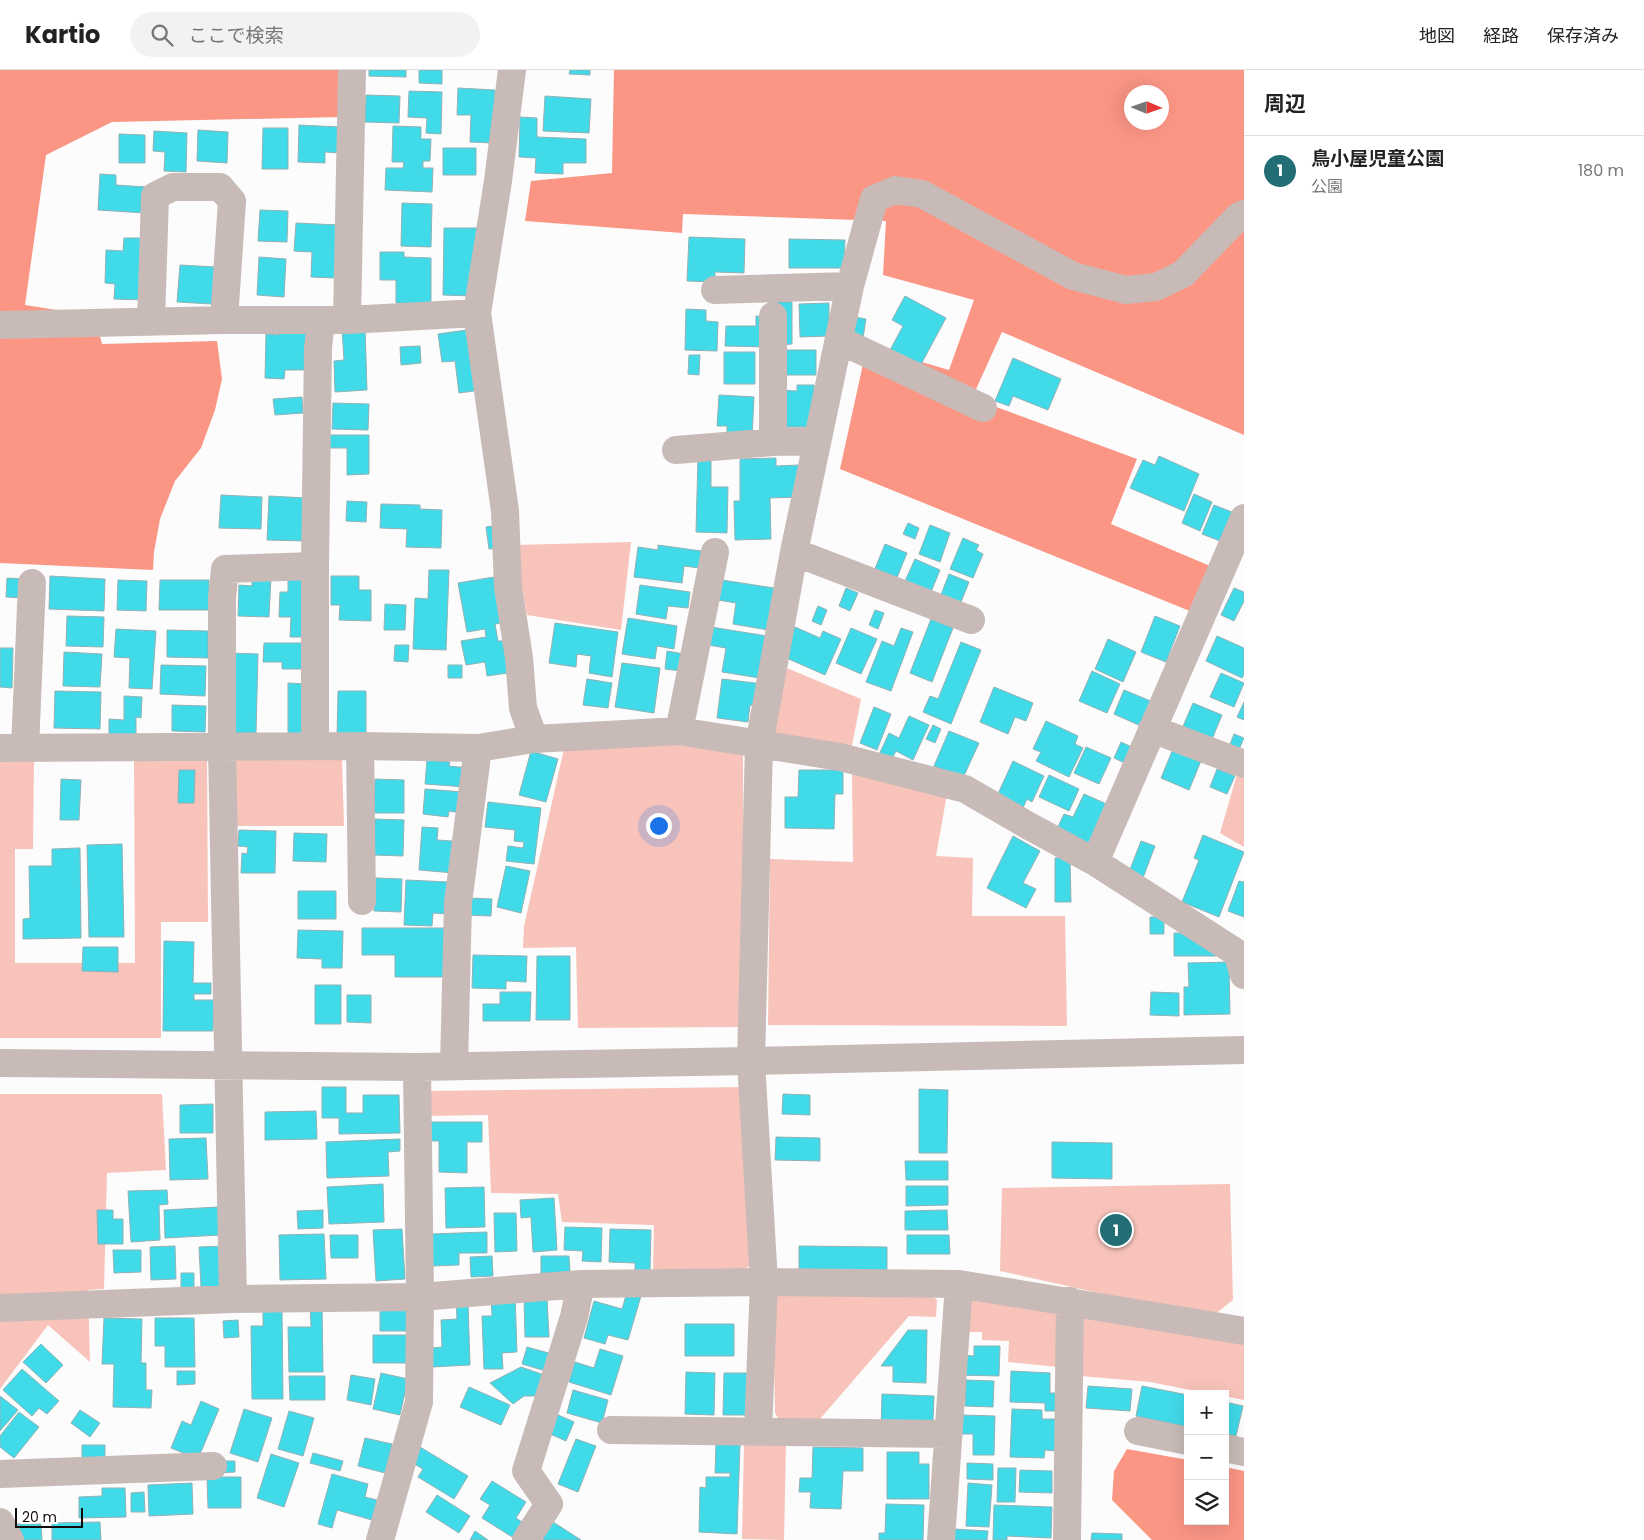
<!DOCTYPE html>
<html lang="ja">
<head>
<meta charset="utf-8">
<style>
  :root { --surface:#fff; --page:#f2f2f2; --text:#222; --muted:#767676; --line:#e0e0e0; --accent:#236e75 }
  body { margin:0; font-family:Poppins,"Noto Sans JP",sans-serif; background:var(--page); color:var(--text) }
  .controls { position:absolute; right:15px; bottom:15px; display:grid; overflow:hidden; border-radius:0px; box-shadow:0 5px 20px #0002 }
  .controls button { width:45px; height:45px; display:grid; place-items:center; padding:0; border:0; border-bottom:1px solid var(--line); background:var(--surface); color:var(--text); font:25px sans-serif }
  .compass { position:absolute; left:1124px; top:15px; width:45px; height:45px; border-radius:50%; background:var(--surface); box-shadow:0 5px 20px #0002; rotate:92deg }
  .scale { position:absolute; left:15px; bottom:12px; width:68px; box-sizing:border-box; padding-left:5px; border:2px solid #130908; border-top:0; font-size:14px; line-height:18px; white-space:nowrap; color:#130908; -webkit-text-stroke:4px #fff; paint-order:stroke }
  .you { position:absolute; left:658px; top:755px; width:18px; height:18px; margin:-12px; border:4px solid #fff; border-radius:50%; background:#1a73e8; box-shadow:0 0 0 8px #1a73e833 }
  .badge { display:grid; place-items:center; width:32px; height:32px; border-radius:50%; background:var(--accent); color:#fff; font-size:16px; font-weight:700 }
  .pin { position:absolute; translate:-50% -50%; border:2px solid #fff; box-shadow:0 1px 5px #0006 }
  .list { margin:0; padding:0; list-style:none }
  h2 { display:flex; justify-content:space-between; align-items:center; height:65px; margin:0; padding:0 20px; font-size:21px }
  h2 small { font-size:16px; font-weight:400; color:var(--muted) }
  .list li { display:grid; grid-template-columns:32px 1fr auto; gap:15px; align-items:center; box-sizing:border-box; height:70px; padding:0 20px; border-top:1px solid var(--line) }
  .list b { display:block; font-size:19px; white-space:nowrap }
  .list p { margin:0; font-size:16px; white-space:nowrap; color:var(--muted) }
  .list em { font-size:16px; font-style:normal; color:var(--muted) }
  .icon { flex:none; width:28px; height:28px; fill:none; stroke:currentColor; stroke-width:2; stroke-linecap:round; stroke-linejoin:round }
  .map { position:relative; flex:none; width:1244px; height:1470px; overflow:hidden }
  header { display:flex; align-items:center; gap:30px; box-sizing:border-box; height:70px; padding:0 25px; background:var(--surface); border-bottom:1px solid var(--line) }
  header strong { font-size:24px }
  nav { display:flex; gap:28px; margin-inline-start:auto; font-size:18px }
  .search { width:350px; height:45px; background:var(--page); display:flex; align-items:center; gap:12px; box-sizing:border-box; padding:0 18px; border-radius:28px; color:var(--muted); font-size:19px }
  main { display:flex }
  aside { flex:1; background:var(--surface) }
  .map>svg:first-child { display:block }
  .green { fill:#f7c3ba }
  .forest { fill:#fb9685; fill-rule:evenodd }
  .building { fill:#40dae9; stroke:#90b1b4 }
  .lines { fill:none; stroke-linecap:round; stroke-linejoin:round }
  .minor { stroke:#c8bab7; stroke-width:28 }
</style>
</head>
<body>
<header>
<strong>Kartio</strong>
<div class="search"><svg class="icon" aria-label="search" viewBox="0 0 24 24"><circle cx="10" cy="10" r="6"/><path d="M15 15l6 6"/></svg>ここで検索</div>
<nav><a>地図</a><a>経路</a><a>保存済み</a></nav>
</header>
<main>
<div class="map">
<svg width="1244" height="1470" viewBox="0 0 1244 1470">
  <rect width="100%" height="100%" fill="#fcfcfc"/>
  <!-- green -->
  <path class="green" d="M631 472 621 560 527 545 514 475Z
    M782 596 861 629 851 681 770 666Z
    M679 669 743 685 744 957 578 958 576 877 523 878 524 856 564 679Z
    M134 686H207L208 852H161V968H0V691H34L33 779H15V893H135Z
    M241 687 342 688 344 756H230L228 698Z
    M1238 701 1244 703V777L1220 763Z
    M852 704 947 724 936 786 973 788 972 846H1065L1067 956 768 955 770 789 853 792Z
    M747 1017 752 1193 739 1206 653 1204 654 1155 562 1152 558 1124 491 1123 488 1045 425 1046V1021Z
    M0 1024H162L166 1100 107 1103 104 1219 88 1220 90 1292 48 1255 0 1319Z
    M1230 1114 1233 1230 1210 1248 1000 1201 1002 1118Z
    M786 1218 927 1221 937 1230 936 1247 909 1246 813 1357 783 1356 775 1343 773 1230Z
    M968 1224 1061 1242 1059 1297 1008 1292 1009 1271 982 1270V1262H961Z
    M1084 1242 1244 1270V1330L1225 1326V1324H1211L1150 1312 1081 1306Z
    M744 1374 786 1375 784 1470 742 1469Z"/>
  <!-- forest -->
  <path class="forest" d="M0 0H342L341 47 112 52 46 85 25 235 95 246 102 274 217 271 222 309 215 340 201 378 175 411 160 449 154 482 153 500 0 493Z
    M614 0H1244V365L1002 262 972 328 1137 389 1111 454 1229 504 1212 550 840 399 867 276 949 300 974 230 883 205 886 151 683 144 682 163 525 151 531 111 612 103ZM1132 22H1162V52H1132Z
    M1127 1379 1188 1390V1451H1225V1397L1244 1401V1470H1152L1112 1430 1114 1401Z"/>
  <!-- building -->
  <path class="building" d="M369 0H406V7L369 6Z
    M419 0H442V14L419 13Z
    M570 0H590V5L569 4Z
    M458 18 495 20 493 73 470 72 471 45H457Z
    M409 21 442 22 441 64 426 63 427 48 408 47Z
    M366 25 400 26 399 53 365 52Z
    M545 26 591 29 589 63 543 61Z
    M520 47 537 48V67L586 69V93H563V104L535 103 536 88 519 87Z
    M299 55 340 57 339 83 325 82V93L298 92Z
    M393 56 421 57V69H431L430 91H423V98H433L432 122 385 120 386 98H403L404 92H392Z
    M263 58H288V99H262Z
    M198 60 228 62 227 93 197 91Z
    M154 61 187 63 186 102 164 101 165 82 153 81Z
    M119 64 145 65V93H119Z
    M443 78H476V105H443Z
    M100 104 116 105V115L146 117 145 143 98 140Z
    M402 133 432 134 431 177 401 176Z
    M260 140 288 141 287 172 258 171Z
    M296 153 338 155 335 208 311 207 312 182 294 181Z
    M444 158H481L473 226 443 225Z
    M689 167 745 169 744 203 715 202V212L687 211Z
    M124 168H144L142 230 114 229 115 214 105 213 106 180 123 181Z
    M789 169 845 170 844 198H789Z
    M380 182H404V187L431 188V234L396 233V210H380Z
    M259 187 286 189 284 227 257 225Z
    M180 195 215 197 212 234 177 232Z
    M905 226 946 248 919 298 889 282 903 256 892 250Z
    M777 232H792V274L778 275Z
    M829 233V266L800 267 799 234Z
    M686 239 706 240V251L718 252 717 281 685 280Z
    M756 246 769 247 768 277 725 276 726 256H756Z
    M854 247 866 249 863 268 851 266Z
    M280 257 309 258 307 300H285L284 309 265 308 266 264 279 265Z
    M365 257 367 320 335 322 334 291 344 290 342 258Z
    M474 259 481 320 459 323 455 291 442 292 438 264Z
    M420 276 421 293 401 295 400 277Z
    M776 280H816V305H777Z
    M724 282H755V314H724Z
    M689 285H700L699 305 688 304Z
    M1013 288 1061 309 1048 340 1013 326 1009 336 995 331Z
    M797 315H814V357H777V320L797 321Z
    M719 325 754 327 752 369 727 367V356H717Z
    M302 327 303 343 275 345 273 329Z
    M333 333 369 334 368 360 332 359Z
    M329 365H369V404L347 405V378H329Z
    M1159 386 1199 404 1184 441 1130 418 1143 390 1155 395Z
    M698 387H711V417H728L727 463 696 462Z
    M776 388V396L799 395 800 427 770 428 771 469 735 470 734 431H740V389Z
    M1194 424 1212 432 1200 461 1182 453Z
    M221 425 262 427 261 459 219 458Z
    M269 426 306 428 304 471 267 470Z
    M347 431 367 432 366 452 346 451Z
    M381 434 420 435V439L442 440 441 478 406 477 407 459 380 458Z
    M1214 435 1232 442 1220 471 1202 464Z
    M908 453 919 458 915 469 903 464Z
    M498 455 501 478 489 479 486 457Z
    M930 455 950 463 940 492 919 484Z
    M963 468 979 475 976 480 983 484 973 508 950 499Z
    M885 474 907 483 894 515 872 506Z
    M658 475 701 481 699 498 684 496 682 513 634 507 638 477 658 480Z
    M915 489 940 500 931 522 905 511Z
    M429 500H449L446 580 413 579 415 528 428 529Z
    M949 504 969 512 959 537 939 530Z
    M50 506 105 509 104 541 49 539Z
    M252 506 271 507 269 547 238 546 239 515 252 516Z
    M288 506H309L307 567H290L291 547H279L280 522H288Z
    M331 506H359V520H371V551L339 550 340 535H331Z
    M494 507 502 553 495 554 498 571H503L508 603 487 606 485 592 466 595 461 571 486 567 485 559 467 562 458 513Z
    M7 508 25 509 24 528 6 527Z
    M118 510 147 511 146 541 117 540Z
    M160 510H209V540H159Z
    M722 510 780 519 774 561 733 554 736 533 718 530Z
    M640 515 690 522 688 538 668 536 666 549 636 544Z
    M846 518 858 523 850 541 839 536Z
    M1234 518 1244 522V531L1234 551 1221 545Z
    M385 534 406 535 405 560H384Z
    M818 536 827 540 821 555 812 551Z
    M875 540 884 543 878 559 869 555Z
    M67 546 104 547 103 577 66 576Z
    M1155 546 1180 556 1166 592 1141 582Z
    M628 548 677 556 674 579 657 576 655 589 622 584Z
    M931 549 953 558 932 612 910 603Z
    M555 553 618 562 612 607 589 603 591 586 577 584 576 597 549 593Z
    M711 557 773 567 766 609 722 602 726 578 708 575Z
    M795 557 820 568 823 561 841 569 825 605 782 586Z
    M851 558 877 569 861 604 836 593Z
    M901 558 913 562 891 621 866 612 882 571 894 576Z
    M116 559 156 561 152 619 129 618 130 588 114 587Z
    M167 560 208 561V588L167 587Z
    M1217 566 1244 578V605L1242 608 1206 591Z
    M1108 569 1136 582 1123 612 1095 599Z
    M961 572 981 580 951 654 923 642 930 626 938 629Z
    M264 573H302V599H282V592H263Z
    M395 575H409L408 592 394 591Z
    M0 578H13L12 618 0 617Z
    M667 581 684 584 681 601 665 599Z
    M64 582 102 584 100 617 63 616Z
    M231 583 258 584 256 663H230Z
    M622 593 660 598 654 643 615 637Z
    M161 595 206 596 205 626 160 624Z
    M448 595H462V608H448Z
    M1092 601 1120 614 1107 643 1079 631Z
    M1221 603 1244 613 1234 637 1210 627Z
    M587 609 612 613 608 638 583 635Z
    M722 609 763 614 761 636 750 635 748 652 717 648Z
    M288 613 307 614 306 665H288Z
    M994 617 1033 633 1026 651 1015 647 1008 664 980 652Z
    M1124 620 1153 632 1143 657 1114 644Z
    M55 621 101 622 100 659 54 658Z
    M338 621H366V669L337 668Z
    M124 626 142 627 141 648 136 647V668L109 667V649L124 650Z
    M1244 632V650L1237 647Z
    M1193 633 1222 645 1210 674 1181 661Z
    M172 635 206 636 205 662 172 661Z
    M874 637 891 644 877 680 860 673Z
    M909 646 929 655 913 690 896 681 890 692 878 687 889 663 899 668Z
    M1046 651 1078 666 1075 674 1083 678 1069 707 1036 691 1041 682 1033 679Z
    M933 655 941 659 935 673 926 669Z
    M949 661 979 673 963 708 934 696Z
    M1234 664 1244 668 1237 684 1228 680Z
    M1121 672 1138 680 1131 696 1114 688Z
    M1086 677 1111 688 1099 714 1074 703Z
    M1173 679 1201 691 1189 720 1161 708Z
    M531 681 558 689 546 732 519 725Z
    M427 690 450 692 449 696 468 698 466 717 425 714Z
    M1013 691 1044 706 1032 732 1027 729 1022 740 996 728Z
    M1217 699 1235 706 1227 724 1210 717Z
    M179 700H195L194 733H178Z
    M799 700H843V724H835L834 759 785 758V727H798Z
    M1049 705 1079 719 1069 741 1039 727Z
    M61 709 81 710 79 750H60Z
    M375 709 404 710V743H374Z
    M425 719 463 722 461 743 449 741 448 747 423 744Z
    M1084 724 1111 736 1092 778 1056 761 1064 744 1073 747Z
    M488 732 541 738 534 794 506 791 508 776 523 778 524 772 514 771 515 760 485 757Z
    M375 749 404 750 403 786 374 785Z
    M422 757 438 758 437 770 452 771 454 803 419 800Z
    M239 760 276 761 275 803H241L242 783 247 784 248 777 238 776Z
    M294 763 327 764 326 792 293 791Z
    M1203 765 1244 782 1219 847 1182 832 1199 790 1194 788Z
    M1013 766 1040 781 1023 813 1036 819 1026 838 987 818Z
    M1141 771 1155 776 1143 808 1129 802Z
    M122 774 124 867H89L87 775Z
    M80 778 81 868 23 869V849L30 848 29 796H52V779Z
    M1055 788H1070L1071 832H1055Z
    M506 796 530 801 521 843 497 837Z
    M376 808 402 809 401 842 374 841Z
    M406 810 449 812 447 844 433 843 432 856 404 855Z
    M1239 811 1244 812V847L1228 841Z
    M298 821H336V849H298Z
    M469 828 492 829 491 846 468 845Z
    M1150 847H1164V864H1150Z
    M362 858H449V907H395V885H362Z
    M298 860 343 861 342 898H322V889L297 888Z
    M1174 863H1190L1216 886H1174Z
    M164 871 194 872 193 913H211V924H194V930H214L213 961H163Z
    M83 877H118V902L82 901Z
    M473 885 527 886 526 912 506 911V919L472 918Z
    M537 886H570V950H536Z
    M1229 892 1230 944 1184 945V917H1189L1188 893Z
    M315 915H341V954H315Z
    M500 922H531L530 951H483V934H500Z
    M1151 922 1179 923V946L1150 945Z
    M347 925H371V953L347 952Z
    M322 1017H346V1043H363V1025H399L400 1063 339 1064V1048H322Z
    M919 1019 948 1020 947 1083H919Z
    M783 1024 810 1025V1045L782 1044Z
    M213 1034V1063H180V1035Z
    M316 1041 317 1069 265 1070V1042Z
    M425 1052H482V1072H467V1103L439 1102V1071H425Z
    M776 1067 820 1068V1091L775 1090Z
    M206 1068 208 1109 170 1110 169 1069Z
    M400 1069V1081L388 1082 389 1106 327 1108 326 1072Z
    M1052 1072 1112 1073V1109L1052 1108Z
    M905 1091H948V1110H906Z
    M383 1114 384 1152 329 1154 327 1117Z
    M906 1116H948V1135L906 1136Z
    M484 1117 485 1157 446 1158 445 1118Z
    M167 1120 168 1134 159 1135 160 1170 131 1172 128 1121Z
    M554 1128 557 1180 533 1182 531 1147 521 1148 520 1130Z
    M218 1137 220 1165 165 1168 164 1140Z
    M97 1140H113V1149H123V1174H98Z
    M323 1140V1158L298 1159 297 1141Z
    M947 1140 948 1160H905V1141Z
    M494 1143H516L517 1181 495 1182Z
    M565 1157 602 1158 601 1192 582 1191 583 1181 564 1180Z
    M402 1159 405 1209 376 1211 373 1160Z
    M610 1159 651 1160 650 1201H635V1193L609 1192Z
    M487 1162V1183H459V1195L432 1196 431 1164Z
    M324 1164 326 1209 280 1210 279 1165Z
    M330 1165H358V1188H331Z
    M907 1165H949L950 1184H907Z
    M175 1176 176 1209 151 1210 150 1177Z
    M224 1176 226 1216 201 1217 199 1177Z
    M799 1176 887 1177V1204H799Z
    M113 1180H141V1202L114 1203Z
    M492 1186 493 1206 471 1207 470 1187Z
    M541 1186H569L570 1202 541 1203Z
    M181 1203H194V1220L181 1221Z
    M627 1222 641 1226 628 1270 608 1265 605 1274 584 1268 594 1231 622 1239Z
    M515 1225 517 1282 502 1283 503 1299H484L482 1246H492L491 1226Z
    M547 1228 549 1267H525L524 1229Z
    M468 1231 470 1295 432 1297 431 1278 442 1277 441 1250 457 1249 456 1232Z
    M310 1235H322L323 1302H289L288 1257H311Z
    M380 1236H412V1261H380Z
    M263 1238H282L283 1329H252L251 1256H263Z
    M104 1248 142 1249 141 1293H146V1320H152L151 1338 113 1337 114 1294H102Z
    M155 1248H194L195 1297H165V1276H155Z
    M238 1250 239 1267 224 1268 223 1251Z
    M685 1254H734V1286H685Z
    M908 1260H927L926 1313 893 1312V1296H881Z
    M373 1265H410V1293H373Z
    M41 1274 63 1295 46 1313 23 1292Z
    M974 1276H1000L999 1306 960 1305V1285L974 1286Z
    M527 1277 552 1284 546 1301 522 1294Z
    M600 1279 623 1286 611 1325 569 1312 575 1292 594 1298Z
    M521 1297 544 1305 539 1326H524L513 1334 490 1313Z
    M22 1299 59 1331 47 1344 39 1338 32 1346 3 1320Z
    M177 1301H195V1314L177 1315Z
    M1011 1301 1050 1303V1323H1061V1341H1045V1333L1010 1332Z
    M686 1302 715 1303 714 1345 685 1344Z
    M381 1303 408 1309 400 1345 373 1339Z
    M724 1303H752V1345H723Z
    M351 1305 375 1309 371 1335 347 1330Z
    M289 1306H325V1330H290Z
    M966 1310 994 1311 993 1337 965 1336Z
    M1088 1316 1132 1319 1130 1341 1086 1338Z
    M1142 1316 1188 1325V1357L1136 1346Z
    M469 1317 510 1335 501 1355 460 1337Z
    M573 1320 608 1330 602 1353 567 1343Z
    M882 1324 934 1326 933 1351 881 1359Z
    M0 1326 18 1340 0 1361Z
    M201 1331 219 1339 198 1389 171 1378 182 1351 191 1355Z
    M1225 1332 1243 1336 1236 1366 1225 1364Z
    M244 1339 272 1348 258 1392 230 1383Z
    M1012 1339 1042 1340V1349H1057L1056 1381 1045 1380 1044 1388 1010 1387Z
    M80 1340 100 1353 90 1367 71 1353Z
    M289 1341 314 1348 303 1386 278 1379Z
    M19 1342 39 1357 14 1388 0 1377V1366Z
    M556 1344 574 1352 566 1371 548 1363Z
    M962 1345 995 1346 994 1385H973V1364H962Z
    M365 1368 392 1374 385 1403 358 1396Z
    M576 1369 596 1376 578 1422 558 1414Z
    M716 1374 740 1375 737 1464 699 1462 700 1417 706 1418V1407H730V1403H715Z
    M82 1375H105V1393H82Z
    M420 1377 468 1406 454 1429 418 1407 423 1399 411 1392Z
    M813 1377 863 1378V1401H843L841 1439 810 1438 811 1422H799L800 1408H812Z
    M887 1382H919V1394H929V1429H887Z
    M313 1383 343 1391 340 1401 310 1393Z
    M271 1384 299 1393 284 1437 257 1428Z
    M217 1391H235V1402L218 1403Z
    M967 1393 993 1394V1410L967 1409Z
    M998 1398H1016L1015 1432H997Z
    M1020 1400 1052 1401V1423L1019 1422Z
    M332 1404 368 1414 365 1427 377 1430 372 1450 337 1440 332 1458 318 1454Z
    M207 1407H241V1438H208Z
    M492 1411 526 1432 516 1448 528 1456 517 1470 482 1448 490 1435 480 1429Z
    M192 1413 193 1444 149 1446 148 1415Z
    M968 1413 992 1415 989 1457 966 1456Z
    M102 1418H125L126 1447 79 1448V1427L102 1426Z
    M144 1422 145 1442H131V1423Z
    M437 1425 470 1446 459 1463 426 1442Z
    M886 1434 924 1435 923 1470H879V1463H885Z
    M994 1435 1052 1437 1051 1468 1007 1466V1470H993Z
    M550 1450 581 1470H544L540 1467Z
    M100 1452 101 1470H52V1453Z
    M14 1454H41L42 1470H23Z
    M954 1459 988 1461 987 1470H953Z
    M475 1461 488 1470H470Z
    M1092 1463 1122 1464V1470H1091Z"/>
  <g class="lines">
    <!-- minor -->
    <path class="minor" d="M512 0 498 111 477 243 505 441 508 517 519 588 523 638 534 669
      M850 216 874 129 895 120 922 124 1073 206 1126 220 1156 217 1183 204 1239 146 1244 144
      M715 220 850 216 794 482 759 675 751 991 764 1212 758 1362
      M773 246V372
      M347 250 352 0
      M151 252 155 126 173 117H220L232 131 224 250
      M0 255 224 250H347L477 243
      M839 270 983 338
      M676 380 773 372 817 371
      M794 482 971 550
      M1152 659 1244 694
      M679 661 715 482
      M315 676V496
      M360 676 362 831
      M0 678 360 676 478 678 534 669 679 661 840 687 965 719 1029 756 1095 792 1237 883 1244 905
      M25 678 32 513
      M1095 792 1244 448
      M0 993 417 997 751 991 1244 980
      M454 996 458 833 478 678
      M233 1229 222 677V528L225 499 315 496 318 278 321 250
      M0 1238 233 1229 420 1227 581 1214 764 1212 959 1214 1244 1261
      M611 1360 948 1364
      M1138 1361 1188 1371
      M1225 1378 1244 1382
      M0 1404 213 1396
      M0 1452 10 1470
      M380 1470 419 1332 420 1227 417 997
      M526 1470 549 1434 526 1401 574 1247 581 1214
      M941 1470 959 1214
      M1067 1470 1070 1231"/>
  </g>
</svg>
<div class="controls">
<button>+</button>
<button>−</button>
<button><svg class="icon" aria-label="layers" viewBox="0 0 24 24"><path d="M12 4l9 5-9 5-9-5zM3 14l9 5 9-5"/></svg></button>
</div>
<svg class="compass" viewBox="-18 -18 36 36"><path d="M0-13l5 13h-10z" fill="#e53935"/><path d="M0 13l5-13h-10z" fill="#767676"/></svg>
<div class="scale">20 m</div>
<div class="you"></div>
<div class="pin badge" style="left:1116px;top:1160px">1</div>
</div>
<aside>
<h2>周辺<small></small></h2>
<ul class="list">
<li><span class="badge">1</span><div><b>鳥小屋児童公園</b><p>公園</p></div><em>180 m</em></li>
</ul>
</aside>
</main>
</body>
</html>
